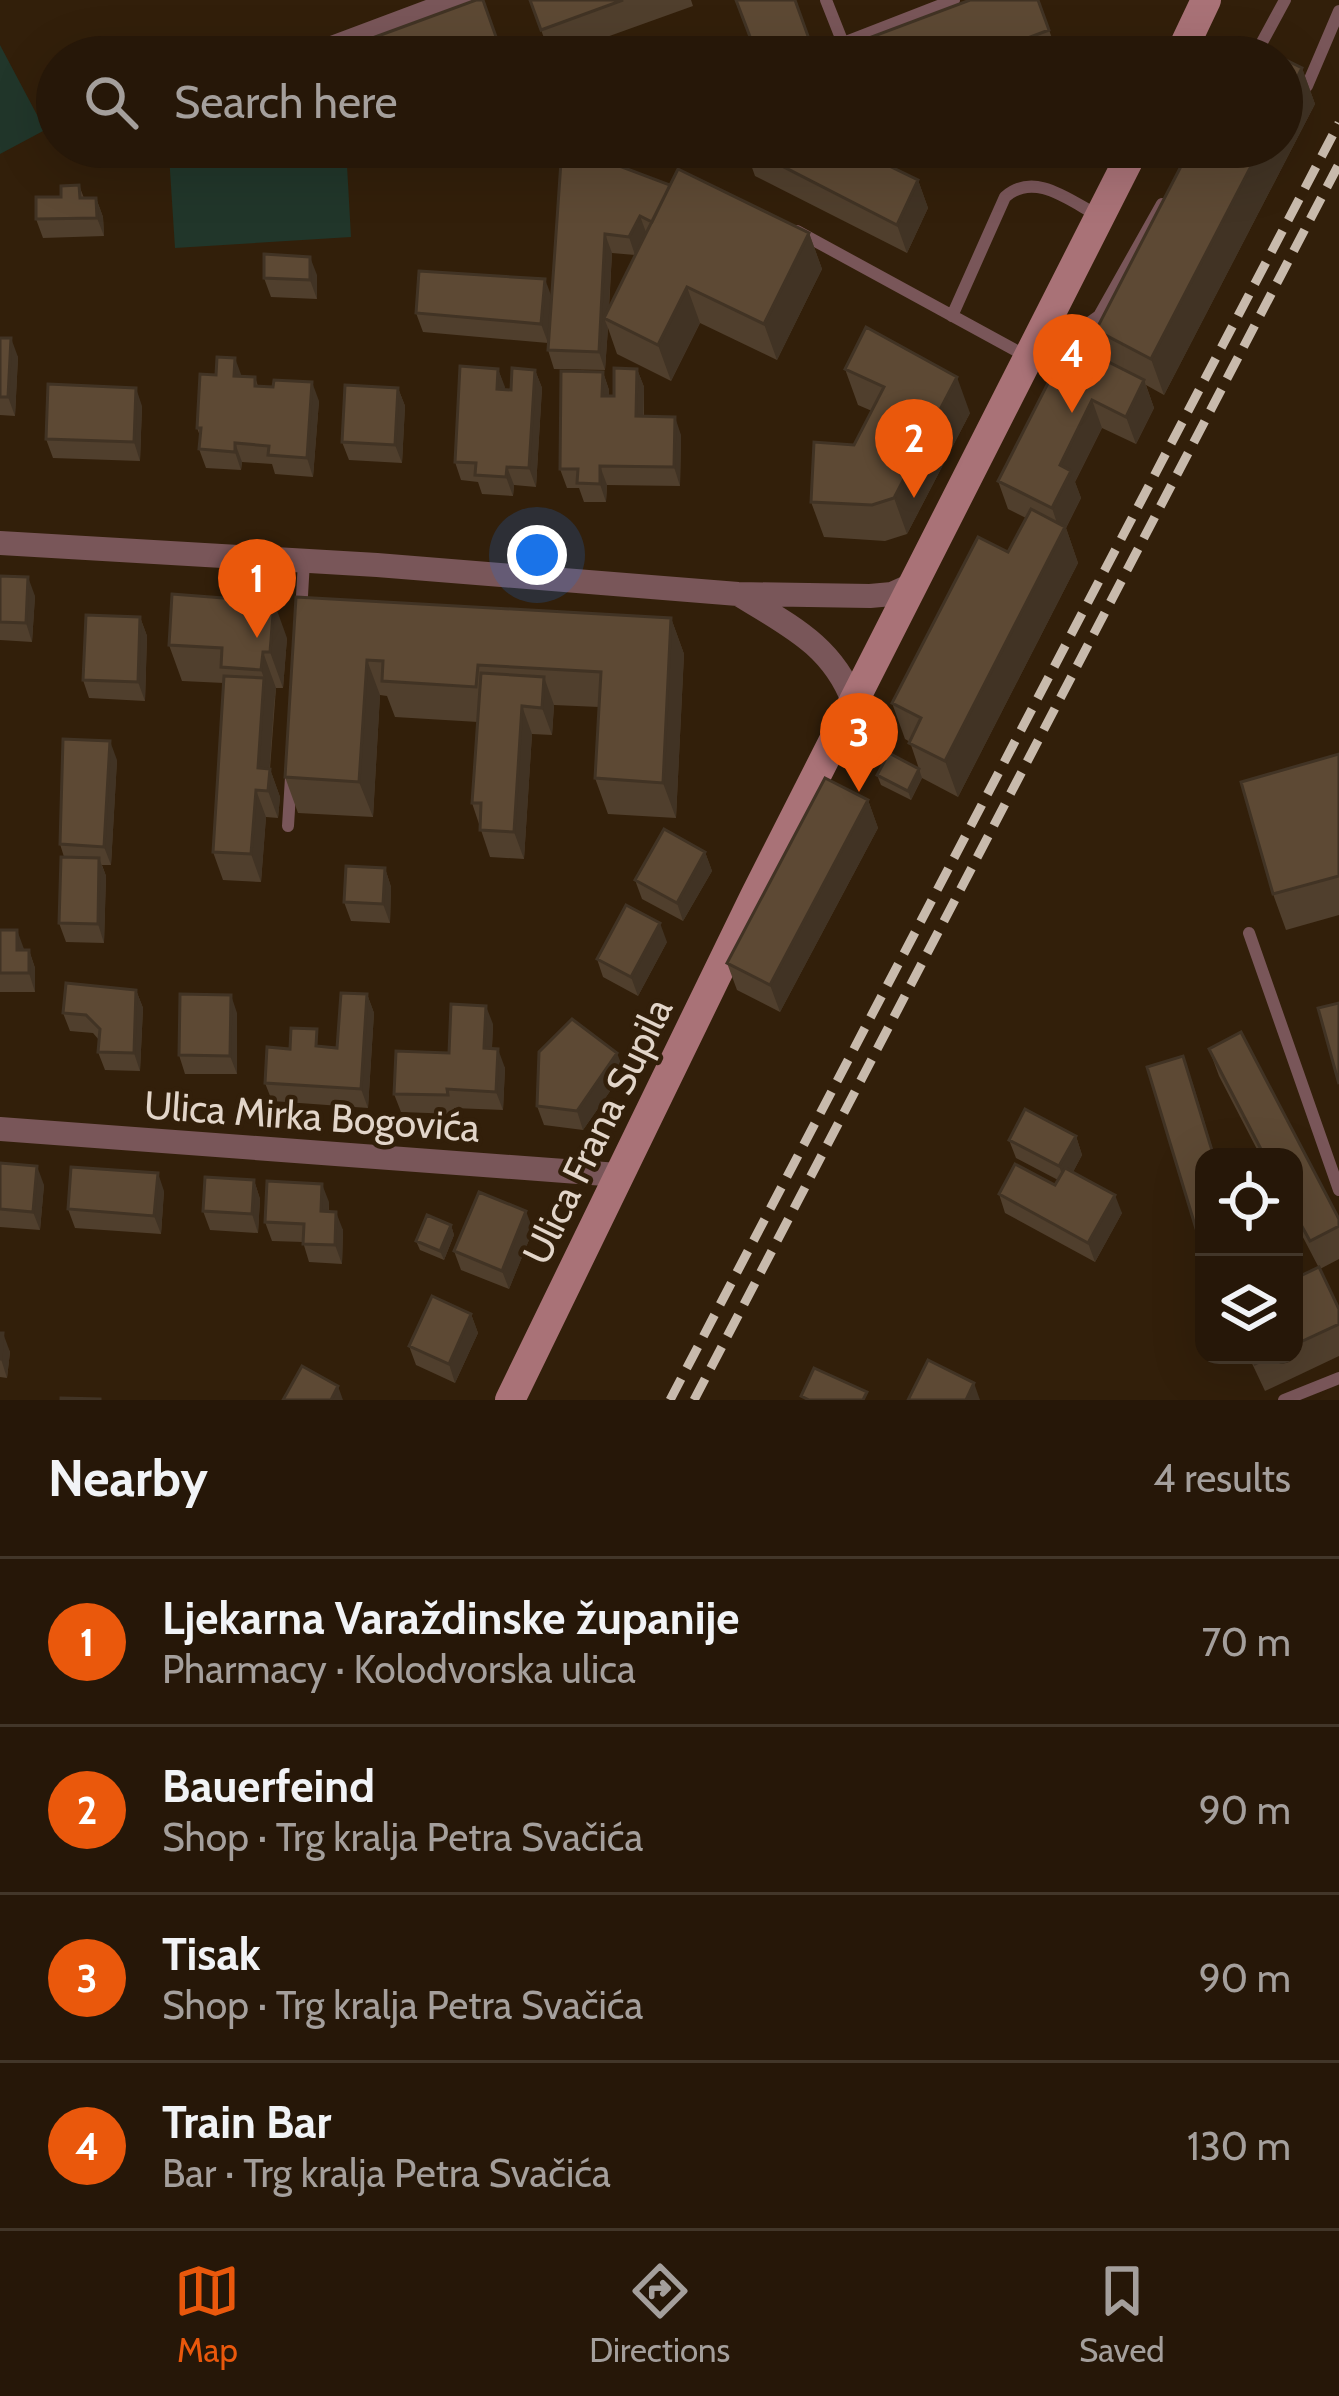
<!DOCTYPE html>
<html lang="en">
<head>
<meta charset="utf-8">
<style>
  :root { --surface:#261708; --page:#2e2012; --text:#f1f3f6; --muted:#a49f9c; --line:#423629; --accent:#ea580c }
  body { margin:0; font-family:Cabin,sans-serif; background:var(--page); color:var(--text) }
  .controls { position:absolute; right:36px; bottom:36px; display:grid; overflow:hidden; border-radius:24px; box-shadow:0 12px 48px #0002 }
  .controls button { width:108px; height:108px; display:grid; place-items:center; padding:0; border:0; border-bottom:3px solid var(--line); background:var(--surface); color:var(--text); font:60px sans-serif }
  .you { position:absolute; left:537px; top:555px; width:42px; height:42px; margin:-30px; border:9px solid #fff; border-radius:50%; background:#1a73e8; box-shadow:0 0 0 18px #1a73e833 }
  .badge { display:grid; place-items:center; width:78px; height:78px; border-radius:50%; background:var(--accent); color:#fff; font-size:39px; font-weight:700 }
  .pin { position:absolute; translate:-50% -99px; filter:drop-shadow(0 3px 6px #0008) }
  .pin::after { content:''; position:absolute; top:63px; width:42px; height:36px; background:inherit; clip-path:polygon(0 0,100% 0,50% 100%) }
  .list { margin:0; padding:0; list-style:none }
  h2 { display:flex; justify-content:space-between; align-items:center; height:156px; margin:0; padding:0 48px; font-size:51px }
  h2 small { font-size:39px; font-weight:400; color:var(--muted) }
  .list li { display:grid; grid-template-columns:78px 1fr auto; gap:36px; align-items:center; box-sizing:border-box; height:168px; padding:0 48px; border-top:3px solid var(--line) }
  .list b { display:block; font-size:45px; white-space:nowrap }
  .list p { margin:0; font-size:39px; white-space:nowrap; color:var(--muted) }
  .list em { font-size:39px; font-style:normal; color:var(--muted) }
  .icon { flex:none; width:66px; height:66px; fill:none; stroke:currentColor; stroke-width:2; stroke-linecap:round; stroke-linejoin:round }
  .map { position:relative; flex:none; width:1339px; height:1400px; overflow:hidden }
  .search { position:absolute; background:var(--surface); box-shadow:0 12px 48px #0002; left:36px; right:36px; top:36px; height:132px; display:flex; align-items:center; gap:30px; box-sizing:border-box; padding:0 42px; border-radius:66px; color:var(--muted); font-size:45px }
  .sheet { height:828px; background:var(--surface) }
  nav { display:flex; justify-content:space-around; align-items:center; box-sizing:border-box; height:168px; border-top:3px solid var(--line); background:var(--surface); font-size:33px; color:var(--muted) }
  nav a { display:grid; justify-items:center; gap:6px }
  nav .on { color:var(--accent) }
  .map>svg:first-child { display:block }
  .grass { fill:#21362a }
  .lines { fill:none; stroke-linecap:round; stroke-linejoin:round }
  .lane { stroke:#795659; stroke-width:12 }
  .street { stroke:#795659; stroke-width:24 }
  .secondary { stroke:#a97277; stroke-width:30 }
  .rail { stroke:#c8baac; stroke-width:9; stroke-dasharray:24 12; stroke-linecap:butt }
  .wall { fill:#503f2d; fill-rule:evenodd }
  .shaded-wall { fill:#413324 }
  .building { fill:#5d4934; stroke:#413324; stroke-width:3 }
  .labels { text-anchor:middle; stroke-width:9; stroke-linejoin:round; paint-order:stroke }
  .street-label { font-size:39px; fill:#e2d5c9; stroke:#321f0a }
</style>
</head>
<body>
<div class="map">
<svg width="1339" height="1400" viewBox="0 0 1339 1400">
  <rect width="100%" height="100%" fill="#321f0a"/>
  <!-- grass -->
  <path class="grass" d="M312 37 316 57H257L255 48Z
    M0 45 45 130 0 154Z
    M303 147H346L351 237 175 248 169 155Z"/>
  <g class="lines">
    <!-- lane -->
    <path class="lane" d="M826 0 843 43 954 0
      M1254 57 1285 0
      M1307 86 1339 11
      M797 231 1026 356
      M952 316 1005 197C1034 171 1069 200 1097 215
      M1047 319 1085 326 1099 316 1162 204
      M301 613 304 561
      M288 826 291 777
      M1249 933 1339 1190
      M1284 1400 1339 1378"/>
    <!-- street -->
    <path class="street" d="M332 48 460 0
      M0 543 377 565 738 594 870 596 892 594 912 585
      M740 595C788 625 832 645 853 701
      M0 1129 618 1175"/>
    <!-- secondary -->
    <path class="secondary" d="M1179 57 1206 0
      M510 1400 755 896 1135 147"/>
    <!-- rail -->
    <path class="rail" d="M670 1400 1339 123
      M694 1400 1339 164"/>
  </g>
  <!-- wall -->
  <path class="wall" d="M483 0 504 57H352Z
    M530 0H691L693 6 551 57Z
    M735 0H795L816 57H757Z
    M1038 0 1056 49 1034 57H855Z
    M1302 68 1315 104 1164 395 1146 385 1154 408 1136 444 1102 428 1075 482 1081 498 1066 528 1078 563 958 797 922 778 910 742 905 739 892 703 1008 552 1026 518 1008 509 998 481 1108 362 1096 330Z
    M562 147 809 233 822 269 777 360 700 323 671 381 617 354 608 328 605 370 554 369 548 350V343L423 332 416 313 551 297ZM612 253 635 255 609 309Z
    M745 148 918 180 928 208 907 253 755 176Z
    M79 185 84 198H96L103 217 104 236 43 238 36 219 61 197Z
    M317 275V299L271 297 264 278Z
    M0 338 18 357 15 416 0 415Z
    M498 369 505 389 511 390 535 370 542 388 536 487 514 485 513 496 482 494 478 482 461 480 455 462Z
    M637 369 644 387V416L681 435 680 486 607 485 606 502H584L579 488H567L560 469 603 372 609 390V396H614Z
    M845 369 970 413 907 534 885 541 824 537 811 502 854 445 872 411 858 405Z
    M242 377H255L258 386 319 401 313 477 275 474 272 464 242 462 241 470 206 468 199 449 200 436 197 428Z
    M398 388 405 406 402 463 349 460 342 442Z
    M142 406 140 461 53 458 46 439Z
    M0 576 35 596 32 642 0 640Z
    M296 597 671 618 684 654 676 818 608 814 595 778 599 707 554 705 552 735 532 734 524 859 490 857 472 803 478 722 395 717 387 696 380 695 373 817 298 813 285 777Z
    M140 617 147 636 145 701 89 698 83 680Z
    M287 638 283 688H276L270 769 280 797 278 818 266 817 261 882 223 880 213 852 224 683 182 681 169 645Z
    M1339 754V915L1286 930 1273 894Z
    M117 760 111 865H102L106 876 104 943 66 942 59 923 64 857 60 844Z
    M919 769 922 778 911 800 881 785 877 775Z
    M868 800 878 828 780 1012 737 990 727 963Z
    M705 852 712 871 683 921 642 899 635 880Z
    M385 868 391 887 390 923 351 921 344 902Z
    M0 930 24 950H29L35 968V992H0Z
    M667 942 638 996 603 977 597 959Z
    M136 990 143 1008 140 1071 105 1070 98 1052 99 1040 93 1033 70 1031 63 1013Z
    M367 994 374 1013 368 1108 272 1101 265 1083 290 1049 337 1048Z
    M237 1013V1074H185L179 1055Z
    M493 1024 492 1048 505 1068 503 1110 454 1108V1114L401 1112 394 1094 449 1053Z
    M1241 1032 1339 1219V1259L1320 1269 1339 1309V1356L1265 1391 1248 1355H1294V1279L1319 1268 1294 1220V1157H1261L1219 1076 1209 1049Z
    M624 1071 583 1130 544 1125 537 1106Z
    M1076 1136 1082 1155 1073 1172 1122 1213 1095 1262 1005 1213 999 1194 1055 1185 1058 1180 1016 1158 1009 1140Z
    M0 1163 44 1185 40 1230 0 1227Z
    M254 1180 260 1199 258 1233 210 1230 203 1211Z
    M164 1191 161 1234 75 1228 68 1209Z
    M329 1202V1211L343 1230 342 1264 309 1262 303 1242 272 1241 265 1222Z
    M451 1225 454 1235 444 1260 420 1250 416 1241Z
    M533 1230 509 1289 461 1270 454 1251Z
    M471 1314 478 1333 455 1383 416 1365 409 1346Z
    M0 1333 10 1352 7 1378 0 1377Z"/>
  <!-- shaded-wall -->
  <path class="shaded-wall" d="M1302 68 1315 104 1164 395 1151 359 1261 147H1282V107Z
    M918 180 928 208 907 253 897 225Z
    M96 198 103 217 104 236 97 218Z
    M640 216 647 235 635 255 629 237Z
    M809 233 822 269 777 360 764 324Z
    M605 234 612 253 608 320 604 318 608 328 605 370 599 352Z
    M310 257 317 275V299L310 280Z
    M545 279 552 298 548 343 541 324Z
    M687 287 700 323 671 381 658 345Z
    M11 338 18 357 15 416 8 397Z
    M235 358 242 377 234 376Z
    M498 369 505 387 503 407 497 389Z
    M637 369 644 387 643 435 636 416Z
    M535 370 542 388 536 487 529 468Z
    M603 372 609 390V414L602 396Z
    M957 377 970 413 907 534 894 498Z
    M1144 380 1154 408 1136 444 1126 417Z
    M312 382 319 401 313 477 307 458Z
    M136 388 142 406 140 461 134 442Z
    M398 388 405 406 402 463 395 445Z
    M1092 400 1102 428 1075 482 1081 498 1066 528 1078 563 958 797 945 761 1061 535 1052 508 1060 465Z
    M675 417 681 435 680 486 674 467Z
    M235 443 242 462 241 470 235 452Z
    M600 466 607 485 606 502 600 484Z
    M507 467 514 485 513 496 506 477Z
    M28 577 35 596 32 642 26 623Z
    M274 602 287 638 283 688 270 652Z
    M140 617 147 636 145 701 138 682Z
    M671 618 684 654 676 818 663 783Z
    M263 652 276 688 274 705 261 670Z
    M367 660 380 695 373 817 359 782Z
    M544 677 554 705 552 735 542 708Z
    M264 678 274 705 268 791 258 768Z
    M522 706 532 734 524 859 514 832Z
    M110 741 117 760 111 865 104 847Z
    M270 769 280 797 278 818 268 791Z
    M919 769 922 778 911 800 908 791Z
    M256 790 266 817 261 882 251 854Z
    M868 800 878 828 780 1012 770 985Z
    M705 852 712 871 683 921 677 903Z
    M99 858 106 876 104 943 98 924Z
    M385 868 391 887 390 923 383 904Z
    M660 923 667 942 638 996 631 977Z
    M17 930 24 949 17 950Z
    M29 950 35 968V992L29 973Z
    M136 990 143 1008 140 1071 134 1053Z
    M367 994 374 1013 368 1108 361 1089Z
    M231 995 237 1013V1074L230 1056Z
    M486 1006 493 1024 491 1067 484 1048Z
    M498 1049 505 1068 503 1110 496 1092Z
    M617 1053 624 1071 583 1130 577 1111Z
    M1183 1056 1193 1084 1215 1157H1214Z
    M1076 1136 1082 1155 1066 1185 1059 1166Z
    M37 1166 44 1185 40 1230 33 1212Z
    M158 1173 164 1191 161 1234 154 1216Z
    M254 1180 260 1199 258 1233 252 1214Z
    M322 1184 329 1202 328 1229 321 1211Z
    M1115 1195 1122 1213 1095 1262 1088 1243Z
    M526 1211 533 1230 509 1289 502 1271Z
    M336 1212 343 1230 342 1264 335 1245Z
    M451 1225 454 1235 444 1260 440 1251Z
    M471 1314 478 1333 455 1383 449 1364Z
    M3 1333 10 1352 7 1378 1 1359Z
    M974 1383 980 1400H966Z
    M338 1386 343 1400H331Z"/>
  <!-- building -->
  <path class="building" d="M476 0H483L500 48 474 57H352L348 47Z
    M530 0H623L541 30Z
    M736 0H795L808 36 757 55Z
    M970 0H1038L1049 30 977 57H855L850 45Z
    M1247 40 1280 57H1238Z
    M1282 58 1302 68 1282 107Z
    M562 147H569L670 185 652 222 640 216 629 237 605 234 599 352 548 350Z
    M745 147H850L918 180 897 225Z
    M1191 147H1261L1151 359 1096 330Z
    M678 169 809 233 764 324 687 287 658 345 604 318Z
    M79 185 80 198H96L97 218 36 219V197H61V186Z
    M264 254 310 257V280L264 278Z
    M419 271 545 279 541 324 416 313Z
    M866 327 957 377 894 498 872 505 811 502 814 442 854 445 884 387 845 369Z
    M0 338H11L8 397H0Z
    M1069 342 1144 380 1126 417 1092 400 1060 465 1071 471 1052 508 998 481Z
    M217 357 235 358 234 376 255 377V386L273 387 274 380 312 382 307 458 268 455 269 446 235 443V452L199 449 201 428H197L200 374 216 375Z
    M460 366 498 369 497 389 511 390 512 368 535 370 529 468 507 467 506 477 475 475 476 463 455 462Z
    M614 368 637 369 636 416 675 417 674 467 600 466V484L577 483 578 469H560L561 371 603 372 602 396H614Z
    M48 384 136 388 134 442 46 439Z
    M345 385 398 388 395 445 342 442Z
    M1031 509 1065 527 945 761 909 743 921 718 892 703 978 537 1008 552Z
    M0 576 28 577 26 623 0 622Z
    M172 594 274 602 270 652H263L261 670 221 667 222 648 169 645Z
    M296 597 671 618 663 783 595 778 601 672 478 665 476 687 382 681 383 661 367 660 359 782 285 777Z
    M86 615 140 617 138 682 83 680Z
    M481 673 544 677 542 708 522 706 514 832 480 830 481 803H472Z
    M224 676 264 678 258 768 270 769 268 791 256 790 251 854 213 852Z
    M63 739 110 741 104 847 60 844Z
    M889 753 919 769 908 791 877 775Z
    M1339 754V876L1273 894 1241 782Z
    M825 778 868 800 770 985 727 963Z
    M664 829 705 852 677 903 635 880Z
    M61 857 99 858 98 924 59 923Z
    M346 866 385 868 383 904 344 902Z
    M626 905 660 923 631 977 597 959Z
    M0 930H17V950H29V973H0Z
    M66 983 136 990 134 1053 98 1052 100 1029 86 1015 63 1013Z
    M341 993 367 994 361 1089 265 1083 267 1047 290 1049 291 1028 317 1029 316 1046 337 1048Z
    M180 994 231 995 230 1056 179 1055Z
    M1339 1003V1084L1318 1008Z
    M451 1004 486 1006 484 1048 498 1049 496 1092 447 1089 448 1095 394 1094 396 1051 449 1053Z
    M572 1019 617 1053 577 1111 537 1106 539 1052Z
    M1241 1032 1339 1219V1226L1310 1241 1294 1212V1157H1265L1209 1049Z
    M1183 1056 1214 1157H1204V1255L1147 1067Z
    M1025 1109 1076 1136 1059 1166 1009 1140Z
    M0 1163 37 1166 33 1212 0 1209Z
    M1015 1164 1055 1185 1065 1168 1115 1195 1088 1243 999 1194Z
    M71 1167 158 1173 154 1216 68 1209Z
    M205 1177 254 1180 252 1214 203 1211Z
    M267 1181 322 1184 321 1211 336 1212 335 1245 303 1244 304 1224 265 1222Z
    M479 1192 526 1211 502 1271 454 1251Z
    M427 1215 451 1225 440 1251 416 1241Z
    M1319 1267 1339 1309V1324L1294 1345V1279Z
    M432 1296 471 1314 449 1364 409 1346Z
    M0 1333H3L1 1359H0Z
    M1251 1355H1274L1255 1364Z
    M928 1360 974 1383 966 1400H908Z
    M302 1366 338 1386 331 1400H283Z
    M814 1368 867 1392 863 1400H809L801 1396Z
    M61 1398 100 1399V1400H61Z"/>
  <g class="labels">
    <!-- street labels -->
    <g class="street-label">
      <text transform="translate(312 1116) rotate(4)" y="14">Ulica Mirka Bogovića</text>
      <text transform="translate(597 1131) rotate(-64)" y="14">Ulica Frana Supila</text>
    </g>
  </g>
</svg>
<div class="controls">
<button><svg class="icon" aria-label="locate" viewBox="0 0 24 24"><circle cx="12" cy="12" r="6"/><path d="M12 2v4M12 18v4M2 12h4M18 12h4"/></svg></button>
<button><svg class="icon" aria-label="layers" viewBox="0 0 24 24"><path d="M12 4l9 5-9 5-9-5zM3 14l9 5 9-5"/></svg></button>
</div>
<div class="you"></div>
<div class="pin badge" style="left:257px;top:638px">1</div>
<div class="pin badge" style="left:914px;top:498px">2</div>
<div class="pin badge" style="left:859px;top:792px">3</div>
<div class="pin badge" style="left:1072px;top:413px">4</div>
<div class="search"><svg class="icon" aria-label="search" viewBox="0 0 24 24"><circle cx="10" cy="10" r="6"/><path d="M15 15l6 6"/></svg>Search here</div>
</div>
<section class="sheet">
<h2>Nearby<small>4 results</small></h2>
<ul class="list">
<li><span class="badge">1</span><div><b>Ljekarna Varaždinske županije</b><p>Pharmacy · Kolodvorska ulica</p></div><em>70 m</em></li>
<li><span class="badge">2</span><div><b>Bauerfeind</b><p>Shop · Trg kralja Petra Svačića</p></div><em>90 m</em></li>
<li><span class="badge">3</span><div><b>Tisak</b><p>Shop · Trg kralja Petra Svačića</p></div><em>90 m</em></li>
<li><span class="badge">4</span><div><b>Train Bar</b><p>Bar · Trg kralja Petra Svačića</p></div><em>130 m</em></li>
</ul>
</section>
<nav>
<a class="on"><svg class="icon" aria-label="map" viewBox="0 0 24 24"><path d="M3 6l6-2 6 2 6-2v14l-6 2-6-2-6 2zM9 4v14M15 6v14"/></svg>Map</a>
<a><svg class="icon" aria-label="directions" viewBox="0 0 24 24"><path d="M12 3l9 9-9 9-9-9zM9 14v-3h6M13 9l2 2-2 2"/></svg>Directions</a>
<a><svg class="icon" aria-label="saved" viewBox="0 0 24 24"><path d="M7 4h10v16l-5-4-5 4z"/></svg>Saved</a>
</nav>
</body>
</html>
